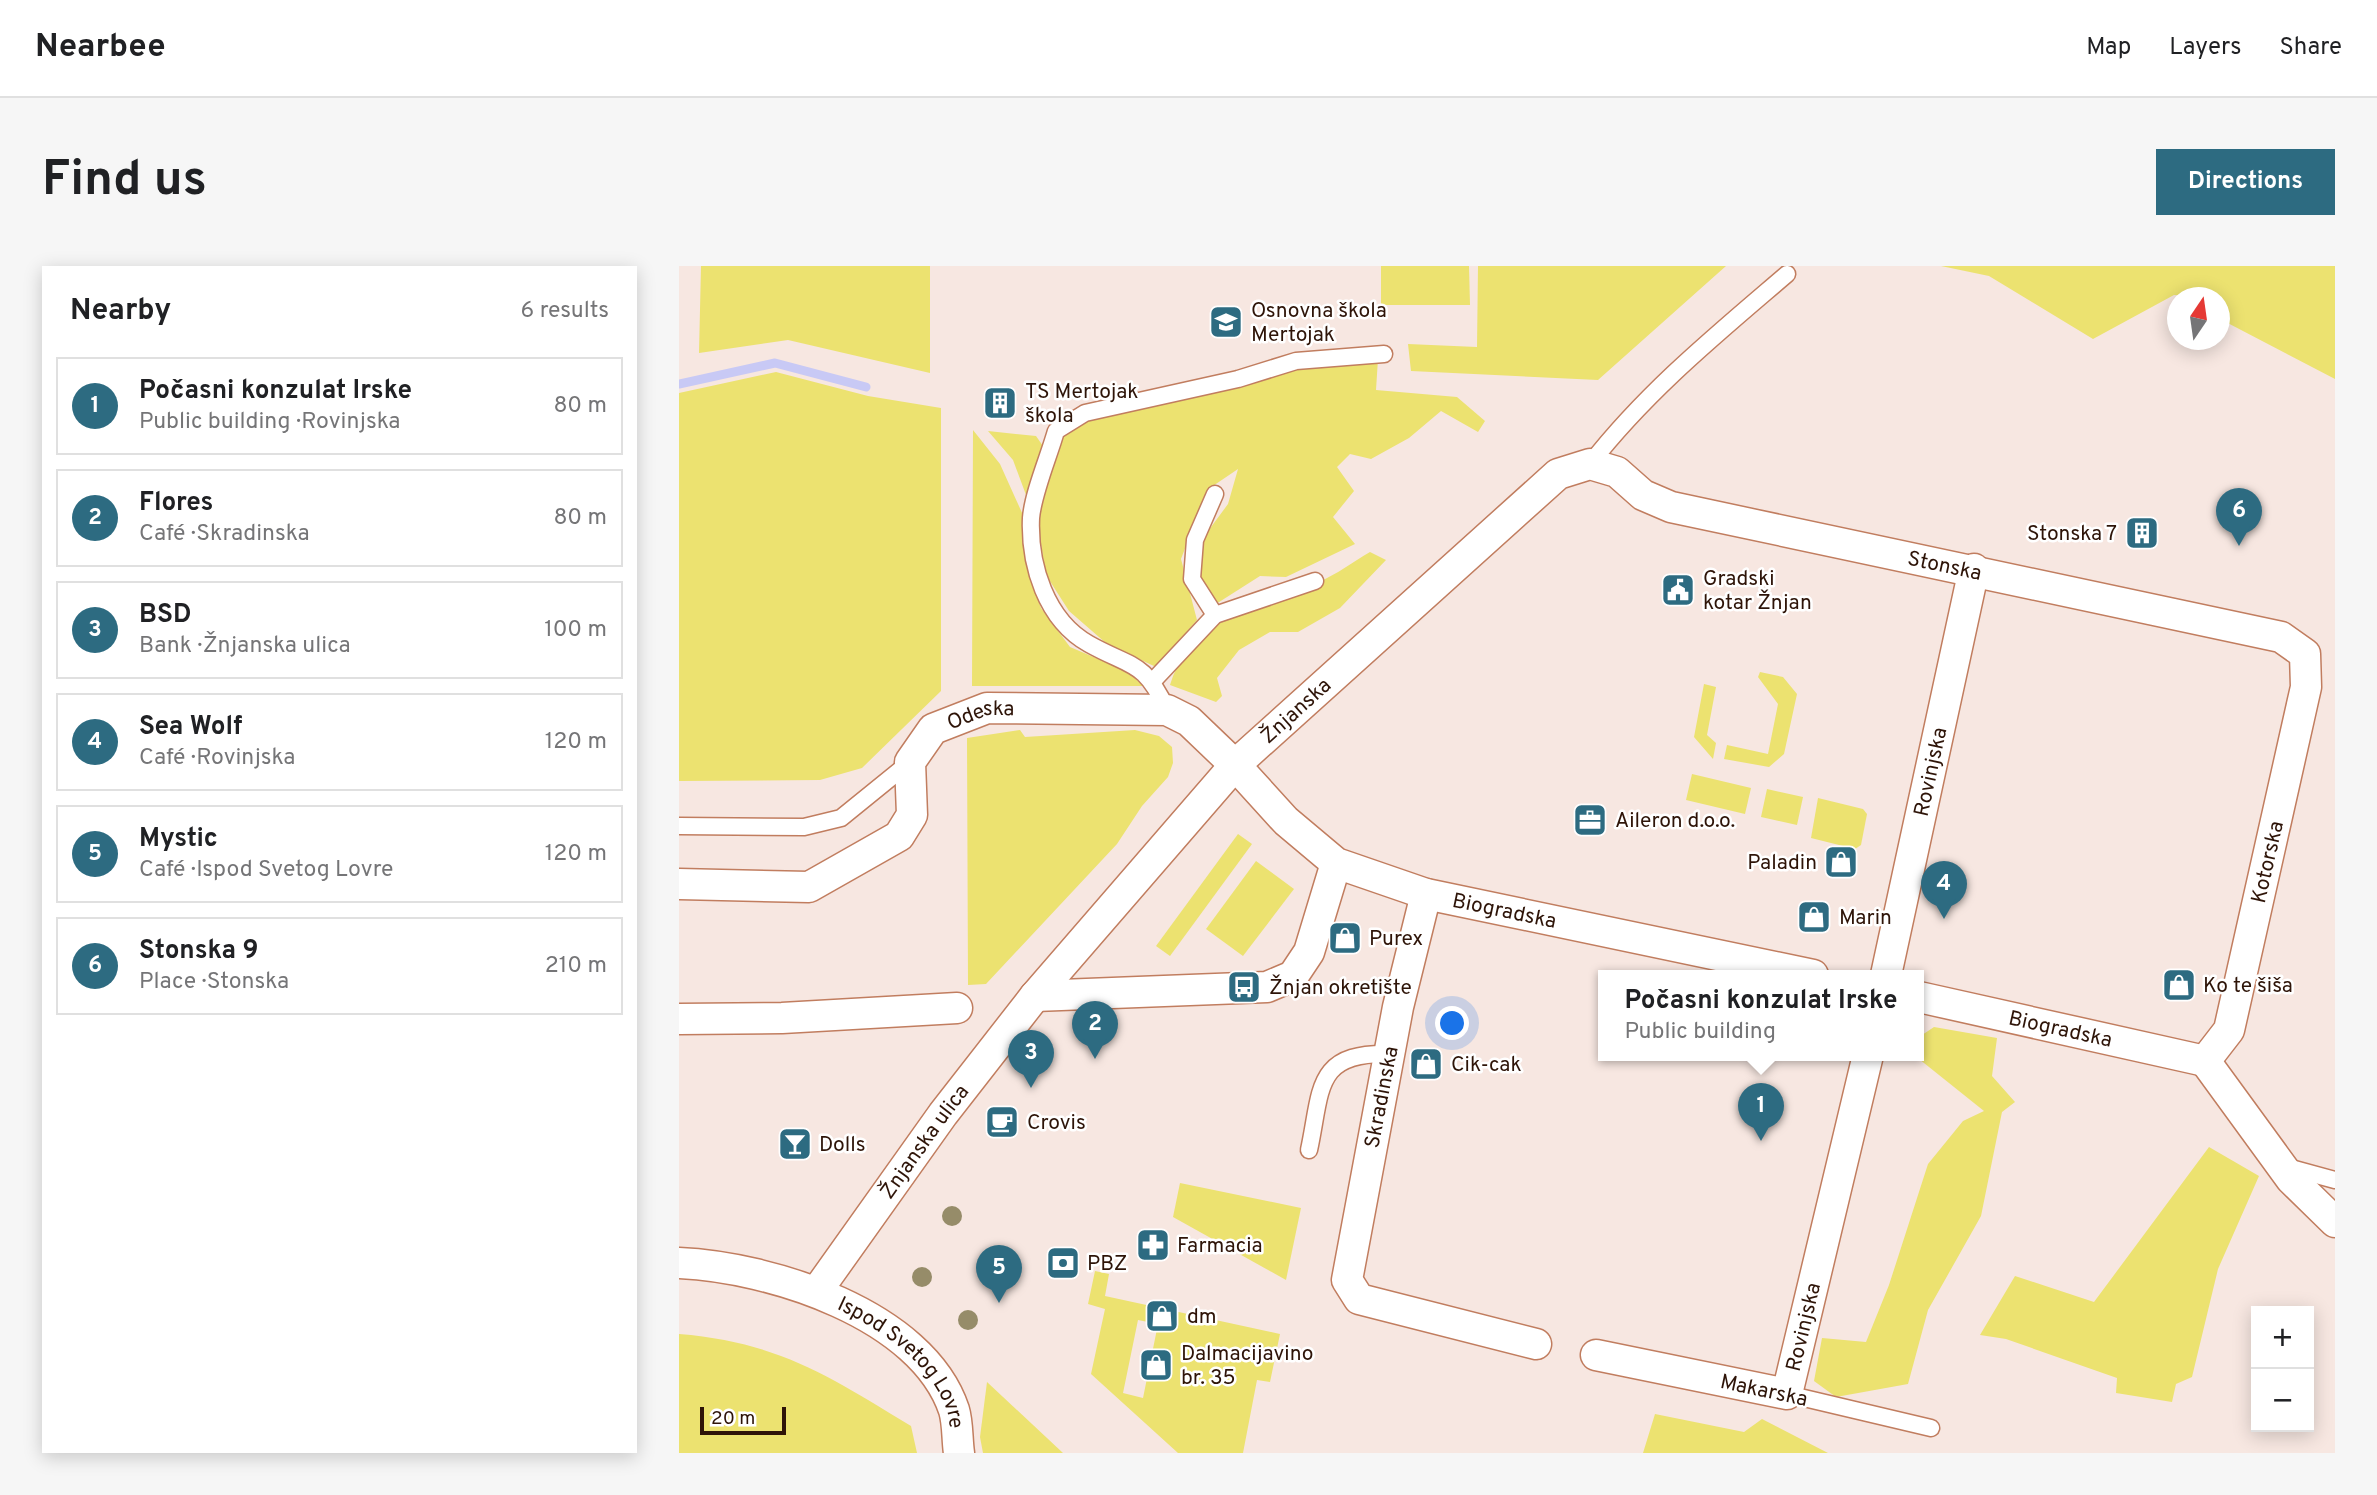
<!DOCTYPE html>
<meta charset="utf-8">
<style>
:root{--surface:#fff;--page:#f6f6f6;--text:#202124;--muted:#757577;--line:#e0e0e0;--accent:#2d6b81}
body{margin:0;font-family:Overpass,sans-serif;background:var(--page);color:var(--text)}
.controls{position:absolute;right:21px;bottom:21px;display:grid;overflow:hidden;border-radius:0px;box-shadow:0 4px 18px #0003}
.controls button{width:63px;height:63px;display:grid;place-items:center;padding:0;border:0;border-bottom:2px solid var(--line);background:var(--surface);color:var(--text);font:35px sans-serif}
.compass{position:absolute;left:1488px;top:21px;width:63px;height:63px;border-radius:50%;background:var(--surface);box-shadow:0 4px 18px #0003;rotate:13deg}
.scale{position:absolute;left:21px;bottom:18px;width:86px;box-sizing:border-box;padding-left:7px;border:4px solid #2e1408;border-top:0;font-size:19px;line-height:24px;white-space:nowrap;color:#2e1408;-webkit-text-stroke:5px #fff;paint-order:stroke}
.you{position:absolute;left:774px;top:758px;width:24px;height:24px;margin:-18px;border:5px solid #fff;border-radius:50%;background:#1a73e8;box-shadow:0 0 0 10px #1a73e833}
.badge{display:grid;place-items:center;width:46px;height:46px;border-radius:50%;background:var(--accent);color:#fff;font-size:23px;font-weight:700}
.pin{position:absolute;translate:-50% -58px;filter:drop-shadow(0 2px 4px #0008)}
.pin::after{content:'';position:absolute;top:37px;width:24px;height:21px;background:inherit;clip-path:polygon(0 0,100% 0,50% 100%)}
.popup{position:absolute;left:919px;top:704px;width:326px;height:91px;box-sizing:border-box;display:grid;place-content:center;border-radius:0px;background:var(--surface);filter:drop-shadow(0 2px 5px #0005);font-size:23px;white-space:nowrap;color:var(--muted)}
.popup b{font-size:26px;color:var(--text)}
.popup::after{content:'';position:absolute;left:50%;top:100%;margin-left:-14px;border:14px solid transparent;border-top-color:var(--surface)}
.list{margin:0;padding:0;list-style:none}
h2{display:flex;justify-content:space-between;align-items:center;height:91px;margin:0;padding:0 28px;font-size:30px}
h2 small{font-size:23px;font-weight:400;color:var(--muted)}
.list li{display:grid;grid-template-columns:46px 1fr auto;gap:21px;align-items:center;box-sizing:border-box;height:98px;margin:0 14px 14px;padding:0 14px;border:2px solid var(--line);border-radius:0px}
.list b{display:block;font-size:26px;white-space:nowrap}
.list p{margin:0;font-size:23px;white-space:nowrap;color:var(--muted)}
.list em{font-size:23px;font-style:normal;color:var(--muted)}
.map{position:relative;flex:none;width:1656px;height:1187px;overflow:hidden;border-radius:0px}
header{display:flex;align-items:center;gap:42px;box-sizing:border-box;height:98px;padding:0 35px;background:var(--surface);border-bottom:2px solid var(--line)}
header strong{font-size:33px}
nav{display:flex;gap:38px;margin-inline-start:auto;font-size:24px}
.intro{display:flex;align-items:center;justify-content:space-between;box-sizing:border-box;height:168px;padding:0 42px}
h1{margin:0;font-size:49px}
.button{padding:18px 32px;border-radius:0px;background:var(--accent);color:#fff;font-size:24px;font-weight:700}
main{display:flex;gap:42px;padding:0 42px}
aside{flex:1;background:var(--surface);border-radius:0px;box-shadow:0 4px 18px #0003}
.map>svg:first-child{display:block}
.green{fill:#ece270;fill-rule:evenodd}
.lines{fill:none;stroke-linecap:round;stroke-linejoin:round}
.stream{stroke:#c8c9f5;stroke-width:9}
.lane-casing{stroke:#c17d5f;stroke-width:19}
.street-casing{stroke:#c17d5f;stroke-width:33}
.lane{stroke:#fff;stroke-width:16}
.street{stroke:#fff;stroke-width:30}
.tree{fill:#968c69}
.labels{text-anchor:middle;stroke-width:5;stroke-linejoin:round;paint-order:stroke}
.poi-label{font-size:21px;fill:#2e1408;stroke:#fff;text-anchor:start}
.street-label{font-size:21px;fill:#2e1408;stroke:#fff}
</style>
<header>
<strong>Nearbee</strong>
<nav><a>Map</a><a>Layers</a><a>Share</a></nav>
</header>
<div class="intro"><h1>Find us</h1><a class="button">Directions</a></div>
<main>
<aside>
<h2>Nearby<small>6 results</small></h2>
<ul class="list">
<li><span class="badge">1</span><div><b>Počasni konzulat Irske</b><p>Public building · Rovinjska</p></div><em>80 m</em></li>
<li><span class="badge">2</span><div><b>Flores</b><p>Café · Skradinska</p></div><em>80 m</em></li>
<li><span class="badge">3</span><div><b>BSD</b><p>Bank · Žnjanska ulica</p></div><em>100 m</em></li>
<li><span class="badge">4</span><div><b>Sea Wolf</b><p>Café · Rovinjska</p></div><em>120 m</em></li>
<li><span class="badge">5</span><div><b>Mystic</b><p>Café · Ispod Svetog Lovre</p></div><em>120 m</em></li>
<li><span class="badge">6</span><div><b>Stonska 9</b><p>Place · Stonska</p></div><em>210 m</em></li>
</ul>
</aside>
<div class="map">
<svg width="1656" height="1187" viewBox="0 0 1656 1187">
<rect width="100%" height="100%" fill="#f7e7e1"/>
<g class="green">
<path d="M22 0H251V107L109 74 20 87Z"/>
<path d="M702 0H790L791 39H702Z"/>
<path d="M799 0H1047L919 114 732 105 729 78 798 81Z"/>
<path d="M1262 0H1656V113L1541 53 1540 32 1495 29 1414 73 1310 10Z"/>
<path d="M699 93 697 124 778 131 806 155 799 166 762 145 730 172 692 193 671 188 658 201 675 225 654 251 676 278 607 311 581 310 537 338 518 309 521 276 549 238 559 203 528 224 502 293 518 354 477 401 428 378 390 345 367 309 358 253 382 168 409 151 615 101Z"/>
<path d="M97 106 189 130 262 142V425L183 502 141 514 0 515V127Z"/>
<path d="M294 164 321 198 344 249 349 305 362 342 391 381 450 406 464 420H293Z"/>
<path d="M309 165 357 170 364 180 350 237 334 194Z"/>
<path d="M691 286 707 294 661 342 619 366H591L560 384 538 412 543 430 537 436 491 419C512 349 583 342 640 316 658 308 674 296 691 286Z"/>
<path d="M1081 406 1104 411 1118 428 1105 488 1090 501 1045 493 1048 479 1089 488 1099 438 1079 411Z"/>
<path d="M1025 418 1037 421 1028 469 1037 477 1034 493 1015 471Z"/>
<path d="M341 464 346 471 456 464 480 470 493 481 494 497 489 511 463 540 438 578 307 718 289 719 288 472Z"/>
<path d="M1013 508 1072 522 1066 548 1007 534Z"/>
<path d="M1088 523 1124 531 1118 559 1082 551Z"/>
<path d="M1139 532 1184 543 1188 548 1182 579 1176 583 1132 572Z"/>
<path d="M559 568 573 578 491 690 477 680Z"/>
<path d="M577 595 615 623 564 690 527 663Z"/>
<path d="M1255 761 1318 772 1313 810 1336 836 1323 846 1302 950 1249 1044 1229 1118 1157 1131 1135 1115 1143 1072 1187 1076 1210 1019 1249 898 1284 855 1305 845 1235 789H1240V771Z"/>
<path d="M1530 881 1580 910 1539 1003 1513 1111 1497 1118 1493 1136 1437 1127 1438 1112 1327 1073 1301 1069 1336 1010 1415 1036Z"/>
<path d="M501 917 622 942 607 1014 494 951Z"/>
<path d="M416 1005 430 1008 426 1030 601 1068 591 1116 578 1114 564 1187H499L412 1108 426 1043 409 1038ZM459 1054 479 1058 464 1132 444 1127Z"/>
<path d="M0 1068C99 1076 150 1110 232 1160L238 1187H0Z"/>
<path d="M308 1116 384 1187H304L301 1171Z"/>
<path d="M976 1148 1065 1166 1083 1153 1149 1187H964Z"/>
</g>
<g class="lines">
<path class="stream" d="M0 118 96 97 187 121"/>
<defs>
<g id="lane">
<path d="M911 198C968 125 1038 68 1108 8"/>
<path d="M536 228 516 274 513 313 536 349"/>
<path d="M474 415 536 349 636 315"/>
<path d="M488 444C465 394 453 402 410 378 367 354 350 299 352 252 354 227 370 190 377 165L406 147 559 113 617 95 705 88"/>
<path d="M0 560 125 561 162 552 231 496"/>
<path d="M630 884C643 824 635 786 710 788"/>
<path d="M1608 901 1656 914"/>
<path d="M1108 1128 1252 1162"/>
</g>
<g id="street">
<path id="s1" d="M0 618 130 621 220 570 233 549 231 496 254 463 308 442 488 444 510 455 556 499 607 555 657 597 747 628 1134 709"/>
<path d="M747 628 719 741 668 1014 680 1033 857 1078"/>
<path id="s2" d="M1207 709 1295 303"/>
<path d="M356 730 588 721 614 710 630 686 657 597"/>
<path id="s3" d="M1240 731 1526 795"/>
<path d="M0 753 103 752 278 742"/>
<path d="M1526 795 1612 913 1656 956"/>
<path id="s4" d="M0 997C91 1001 243 1048 275 1144 279 1157 278 1174 280 1187"/>
<path id="s5" d="M138 1025 264 848 356 730 556 499 879 208 911 198 938 206 964 229 992 241 1602 371 1626 388 1627 421 1550 764 1526 795"/>
<path id="s6" d="M917 1089 1108 1128 1189 789"/>
</g>
</defs>
<use href="#lane" class="lane-casing"/>
<use href="#street" class="street-casing"/>
<use href="#lane" class="lane"/>
<use href="#street" class="street"/>
</g>
<g class="tree">
<circle cx="273" cy="950" r="10"/>
<circle cx="243" cy="1011" r="10"/>
<circle cx="289" cy="1054" r="10"/>
</g>
<defs>
<symbol id="school-square" viewBox="-11 -11 22 22"><rect x="-9" y="-9" width="18" height="18" rx="4" fill="#2d6b81" stroke="#fff"/><path d="M0-5L7-2L0 1L-7-2ZM-4 1L0 2.5L4 1V4Q0 6-4 4Z" fill="#fff"/></symbol>
<symbol id="building-square" viewBox="-11 -11 22 22"><rect x="-9" y="-9" width="18" height="18" rx="4" fill="#2d6b81" stroke="#fff"/><path d="M-4-6H4V6H1V3H-1V6H-4ZM-2.5-4.3h1.7v1.8h-1.7ZM.8-4.3h1.7v1.8H.8ZM-2.5-1h1.7V.8h-1.7ZM.8-1h1.7V.8H.8Z" fill="#fff"/></symbol>
<symbol id="civic-square" viewBox="-11 -11 22 22"><rect x="-9" y="-9" width="18" height="18" rx="4" fill="#2d6b81" stroke="#fff"/><path d="M-.6-6.5H3V-4.5H.6V-3L4-1V1h2V6H-6V1h2V-1L-.6-3ZM-1.2 2.5V6h2.4V2.5Z" fill="#fff"/></symbol>
<symbol id="office-square" viewBox="-11 -11 22 22"><rect x="-9" y="-9" width="18" height="18" rx="4" fill="#2d6b81" stroke="#fff"/><path d="M-6-3h4V-5.5h4V-3h4V5H-6ZM-1-4.5V-3h2v-1.5ZM-6 0V1H6V0Z" fill="#fff"/></symbol>
<symbol id="shop-square" viewBox="-11 -11 22 22"><rect x="-9" y="-9" width="18" height="18" rx="4" fill="#2d6b81" stroke="#fff"/><path d="M-5-2.5h2.3a2.7 3.5 0 0 1 5.4 0H5L5.5 6h-11ZM-1.5-2.5h3a1.5 2.3 0 0 0-3 0Z" fill="#fff"/></symbol>
<symbol id="bus-square" viewBox="-11 -11 22 22"><rect x="-9" y="-9" width="18" height="18" rx="4" fill="#2d6b81" stroke="#fff"/><path d="M-5-6H5V4H4V6H2V4H-2V6H-4V4H-5ZM-3.5-4V0h7V-4ZM-3.5 1.2v1.5H-2V1.2ZM2 1.2v1.5H3.5V1.2Z" fill="#fff"/></symbol>
<symbol id="cafe-square" viewBox="-11 -11 22 22"><rect x="-9" y="-9" width="18" height="18" rx="4" fill="#2d6b81" stroke="#fff"/><path d="M-5.5-4.5H6V0H3Q3 3.5 0 3.5H-2.5Q-5.5 3.5-5.5 0ZM3-3.2v2h1.7v-2ZM-6 4.5H4V6H-6Z" fill="#fff"/></symbol>
<symbol id="bar-square" viewBox="-11 -11 22 22"><rect x="-9" y="-9" width="18" height="18" rx="4" fill="#2d6b81" stroke="#fff"/><path d="M-6-5H6L.8 .8V4.5H3.5V6h-7V4.5H-.8V.8Z" fill="#fff"/></symbol>
<symbol id="pharmacy-square" viewBox="-11 -11 22 22"><rect x="-9" y="-9" width="18" height="18" rx="4" fill="#2d6b81" stroke="#fff"/><path d="M-2-6h4v4h4v4h-4v4h-4v-4h-4v-4h4Z" fill="#fff"/></symbol>
<symbol id="bank-square" viewBox="-11 -11 22 22"><rect x="-9" y="-9" width="18" height="18" rx="4" fill="#2d6b81" stroke="#fff"/><path d="M-6-4H6V4H-6ZM0-2.3a2.3 2.3 0 1 0 0 4.6a2.3 2.3 0 1 0 0-4.6Z" fill="#fff"/></symbol>
</defs>
<g fill-rule="evenodd">
<use href="#school-square" x="528" y="37" width="38" height="38"/>
<use href="#building-square" x="302" y="118" width="38" height="38"/>
<use href="#building-square" x="1444" y="248" width="38" height="38"/>
<use href="#civic-square" x="980" y="305" width="38" height="38"/>
<use href="#office-square" x="892" y="535" width="38" height="38"/>
<use href="#shop-square" x="1143" y="577" width="38" height="38"/>
<use href="#shop-square" x="1116" y="632" width="38" height="38"/>
<use href="#shop-square" x="647" y="653" width="38" height="38"/>
<use href="#shop-square" x="1481" y="700" width="38" height="38"/>
<use href="#bus-square" x="546" y="702" width="38" height="38"/>
<use href="#shop-square" x="728" y="779" width="38" height="38"/>
<use href="#cafe-square" x="304" y="837" width="38" height="38"/>
<use href="#bar-square" x="97" y="859" width="38" height="38"/>
<use href="#pharmacy-square" x="455" y="960" width="38" height="38"/>
<use href="#bank-square" x="365" y="978" width="38" height="38"/>
<use href="#shop-square" x="464" y="1031" width="38" height="38"/>
<use href="#shop-square" x="458" y="1080" width="38" height="38"/>
</g>
<g class="labels">
<g class="poi-label">
<text x="572" y="51">Osnovna škola<tspan x="572" dy="24">Mertojak</tspan></text>
<text x="346" y="132">TS Mertojak<tspan x="346" dy="24">škola</tspan></text>
<text x="1438" y="274" text-anchor="end">Stonska 7</text>
<text x="1024" y="319">Gradski<tspan x="1024" dy="24">kotar Žnjan</tspan></text>
<text x="936" y="561">Aileron d.o.o.</text>
<text x="1138" y="603" text-anchor="end">Paladin</text>
<text x="1160" y="658">Marin</text>
<text x="690" y="679">Purex</text>
<text x="1524" y="726">Ko te šiša</text>
<text x="590" y="728">Žnjan okretište</text>
<text x="772" y="805">Cik-cak</text>
<text x="348" y="863">Crovis</text>
<text x="140" y="885">Dolls</text>
<text x="498" y="986">Farmacia</text>
<text x="408" y="1004">PBZ</text>
<text x="508" y="1057">dm</text>
<text x="502" y="1094">Dalmacijavino<tspan x="502" dy="24">br. 35</tspan></text>
</g>
<g class="street-label">
<text dy="7" stroke="none"><textPath href="#s5" startOffset="1514">Stonska</textPath></text>
<text dy="7" stroke="none"><textPath href="#s5" startOffset="754">Žnjanska</textPath></text>
<text dy="7" stroke="none"><textPath href="#s1" startOffset="402">Odeska</textPath></text>
<text dy="7" stroke="none"><textPath href="#s2" startOffset="208">Rovinjska</textPath></text>
<text transform="translate(1588 596) rotate(-77)" y="7">Kotorska</text>
<text dy="7" stroke="none"><textPath href="#s1" startOffset="994">Biogradska</textPath></text>
<text dy="7" stroke="none"><textPath href="#s3" startOffset="145">Biogradska</textPath></text>
<text transform="translate(702 831) rotate(-79)" y="7">Skradinska</text>
<text dy="7" stroke="none"><textPath href="#s5" startOffset="184">Žnjanska ulica</textPath></text>
<text dy="7" stroke="none"><textPath href="#s6" startOffset="264">Rovinjska</textPath></text>
<text dy="7" stroke="none"><textPath href="#s4" startOffset="256">Ispod Svetog Lovre</textPath></text>
<text transform="translate(1085 1124) rotate(12)" y="7">Makarska</text>
</g>
</g>
</svg>
<div class="controls">
<button>+</button>
<button>−</button>
</div>
<svg class="compass" viewBox="-18 -18 36 36"><path d="M0-13l5 13h-10z" fill="#e53935"/><path d="M0 13l5-13h-10z" fill="#757577"/></svg>
<div class="scale">20 m</div>
<div class="you"></div>
<div class="pin badge" style="left:1082px;top:875px">1</div>
<div class="popup"><b>Počasni konzulat Irske</b>Public building</div>
<div class="pin badge" style="left:416px;top:793px">2</div>
<div class="pin badge" style="left:352px;top:822px">3</div>
<div class="pin badge" style="left:1265px;top:653px">4</div>
<div class="pin badge" style="left:320px;top:1037px">5</div>
<div class="pin badge" style="left:1560px;top:280px">6</div>
</div>
</main>
